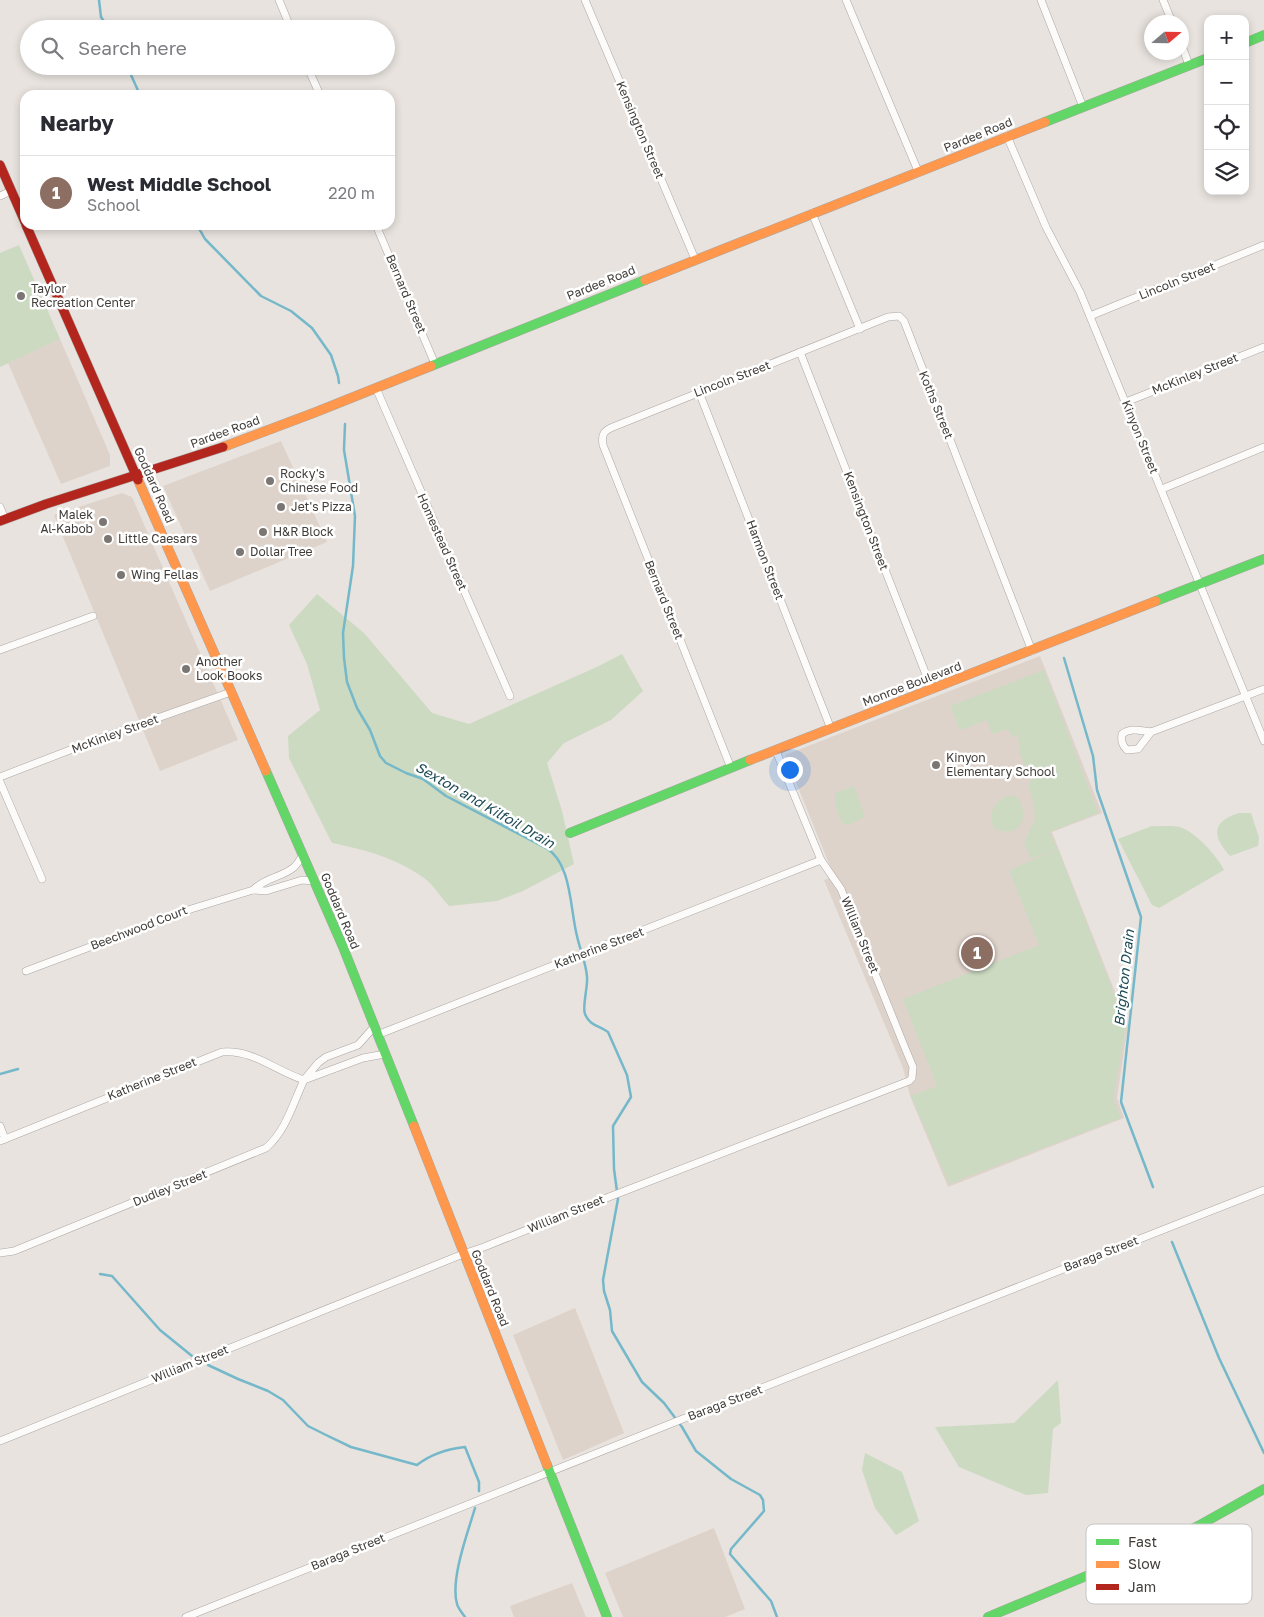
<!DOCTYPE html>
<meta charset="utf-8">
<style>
:root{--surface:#fff;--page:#f7f7f7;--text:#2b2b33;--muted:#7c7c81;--line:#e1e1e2;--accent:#7b7673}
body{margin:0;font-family:"Golos Text",sans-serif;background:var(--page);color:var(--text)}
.controls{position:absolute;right:15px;top:15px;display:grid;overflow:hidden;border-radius:10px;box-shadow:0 2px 8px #0003}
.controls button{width:45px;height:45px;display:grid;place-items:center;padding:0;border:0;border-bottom:1px solid var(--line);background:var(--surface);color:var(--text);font:25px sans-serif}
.compass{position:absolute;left:1144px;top:15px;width:45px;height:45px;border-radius:50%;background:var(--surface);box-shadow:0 2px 8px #0003;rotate:70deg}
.you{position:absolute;left:789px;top:769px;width:18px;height:18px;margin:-12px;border:4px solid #fff;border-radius:50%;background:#1a73e8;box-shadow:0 0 0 8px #1a73e833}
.badge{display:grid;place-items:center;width:32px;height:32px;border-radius:50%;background:var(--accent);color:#fff;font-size:16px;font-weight:700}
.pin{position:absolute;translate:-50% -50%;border:2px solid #fff;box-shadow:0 1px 5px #0006}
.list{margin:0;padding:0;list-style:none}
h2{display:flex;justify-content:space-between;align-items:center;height:65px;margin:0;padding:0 20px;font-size:21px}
h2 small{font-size:16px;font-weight:400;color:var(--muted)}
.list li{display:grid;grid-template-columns:32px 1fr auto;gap:15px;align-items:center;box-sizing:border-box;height:75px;padding:0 20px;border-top:1px solid var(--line)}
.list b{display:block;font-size:19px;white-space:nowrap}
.list p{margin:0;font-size:16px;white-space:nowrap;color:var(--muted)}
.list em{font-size:16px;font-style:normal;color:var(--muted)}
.icon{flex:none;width:28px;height:28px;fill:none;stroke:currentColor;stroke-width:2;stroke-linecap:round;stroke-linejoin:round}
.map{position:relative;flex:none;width:1264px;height:1617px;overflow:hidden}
.search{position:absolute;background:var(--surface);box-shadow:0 2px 8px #0003;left:20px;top:20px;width:375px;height:55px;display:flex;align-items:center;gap:12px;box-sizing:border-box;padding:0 18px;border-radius:28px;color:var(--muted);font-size:19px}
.panel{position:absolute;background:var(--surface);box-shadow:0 2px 8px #0003;left:20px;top:90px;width:375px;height:140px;border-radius:15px}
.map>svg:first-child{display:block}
.built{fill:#ded3cb}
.green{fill:#cbdac1}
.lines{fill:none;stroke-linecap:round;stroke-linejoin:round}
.stream{stroke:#74b8ca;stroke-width:2.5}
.street-casing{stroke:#aba7a3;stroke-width:8}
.fast-casing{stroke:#aba7a3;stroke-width:10}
.slow-casing{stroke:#aba7a3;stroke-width:10}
.jam-casing{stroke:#aba7a3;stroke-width:10}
.street{stroke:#fcfbfa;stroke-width:7}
.fast{stroke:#63d668;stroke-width:9}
.slow{stroke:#ff974d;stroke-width:9}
.jam{stroke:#b3261e;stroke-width:9}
.poi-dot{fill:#7b7673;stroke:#fff;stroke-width:2}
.labels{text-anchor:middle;stroke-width:5;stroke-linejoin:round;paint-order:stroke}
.street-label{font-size:12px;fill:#403c39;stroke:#fff}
.poi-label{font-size:12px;fill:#403c39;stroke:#fff;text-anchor:start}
.water-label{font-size:14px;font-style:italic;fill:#1d4955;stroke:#fff}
.key{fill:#fff;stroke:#c6c4c4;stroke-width:1}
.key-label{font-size:14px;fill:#403c39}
</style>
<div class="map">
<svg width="1264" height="1617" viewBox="0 0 1264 1617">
<rect width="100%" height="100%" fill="#e8e3de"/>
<g class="built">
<path d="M60 339 110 455V466L61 484 8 363Z"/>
<path d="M281 441 327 542 210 591 163 486Z"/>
<path d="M122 493 132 497 238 740 160 771 54 515Z"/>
<path d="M1040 656 1102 813 1052 832 1128 1025 1117 1098 1124 1118 948 1187 910 1096 903 1068 824 880 834 876 785 755Z"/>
<path d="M575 1308 624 1433 563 1460 513 1335Z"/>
<path d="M714 1528 745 1609 725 1617H623L605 1573Z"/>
<path d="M572 1583 586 1617H514L510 1606Z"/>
</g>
<g class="green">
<path d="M19 245 60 339 0 367V253Z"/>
<path d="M317 594 364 633 432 713 469 724 599 666 622 654 643 691 611 720 564 743 547 763 562 811 574 864 523 891 497 901 449 906C442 899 436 889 429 882 401 859 366 850 332 843L289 758 288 736 320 710 307 664 289 625Z"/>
<path d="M1044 670 1098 813 1050 832 1057 849 1031 859 1024 843 1035 819 1034 805 1028 785 1034 776 1030 767 1029 769 1026 767 1018 750 1021 748 1017 738 1020 737 1019 735 1012 737 1008 729 992 734 987 720 961 730 959 728 950 706Z"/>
<path d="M854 786 865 817 848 825 842 823 836 808 835 793Z"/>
<path d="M1006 796H1014L1019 799C1029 820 1020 838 995 829 986 815 994 803 1006 796Z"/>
<path d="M1239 813H1251L1259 838 1258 846 1230 856C1212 836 1211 822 1239 813Z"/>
<path d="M1152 826C1160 827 1171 825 1179 827 1194 830 1218 857 1224 870L1159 908 1152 905 1118 839Z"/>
<path d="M1058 849 1126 1025 1113 1099 1121 1118 949 1184 911 1096 937 1086 903 999 1039 945 1009 870Z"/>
<path d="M1058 1380 1061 1423 1053 1429 1048 1493 1026 1495 959 1467 935 1427 1014 1423Z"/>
<path d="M865 1453 902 1472 919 1521 896 1535 875 1508 862 1470Z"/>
</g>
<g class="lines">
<g class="stream">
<path d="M99 0 101 17 109 29"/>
<path d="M127 66 140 95"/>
<path d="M197 225 205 239 261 296 291 311 312 328 331 355 338 376 339 383"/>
<path d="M345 424 344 450 355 516 353 566 343 633 344 658 347 682 357 708 370 730 380 756 386 763 406 773 423 779 446 796 546 848C572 863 570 910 577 936 580 950 586 962 587 977 588 987 582 1007 585 1014 590 1026 598 1025 608 1032L627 1075 631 1097 613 1126 614 1169 618 1199 603 1280 604 1291 610 1310 612 1331 642 1382 664 1403 682 1427 696 1451 731 1479 760 1495 763 1500 764 1511 731 1549 730 1554 771 1601 777 1617"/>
<path d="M1064 658 1093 756 1097 790 1141 917 1121 1102 1153 1187"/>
<path d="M0 1074 18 1069"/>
<path d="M1172 1242 1219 1358 1264 1453"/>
<path d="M100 1274 112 1276 160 1330 192 1356"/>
<path d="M208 1365 238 1379 268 1391 283 1400 308 1426 326 1435 351 1447 417 1465C431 1454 447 1449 465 1447L479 1482V1491"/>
<path d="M465 1617C462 1613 458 1608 457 1604 450 1579 468 1532 475 1508"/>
</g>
<defs>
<g id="street">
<path d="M279 0 291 29"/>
<path d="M585 0 695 259"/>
<path d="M846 0 918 171"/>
<path d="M1041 0 1083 107"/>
<path d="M1163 0 1172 22"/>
<path d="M1182 46 1189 65"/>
<path d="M307 66 320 95"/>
<path d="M1007 136 1046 227 1080 292 1264 741"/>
<path d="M0 196 11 191"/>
<path d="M812 213 860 329"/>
<path d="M376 225 435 364"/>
<path d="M1090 316 1264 245"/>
<path d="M800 352 932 690"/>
<path d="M376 388 510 696"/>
<path d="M699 392 831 729"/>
<path d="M1126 402 1264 347"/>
<path d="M1162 489 1264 447"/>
<path d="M0 507 5 519"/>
<path d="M0 650 93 616"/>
<path d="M1151 732 1138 749 1127 750C1122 745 1121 741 1122 734 1131 727 1141 731 1151 732L1264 689"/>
<path d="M731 768 603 445C601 434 604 431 613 427L888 317 899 316 904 321 1032 651"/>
<path d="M0 777 101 738 231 692"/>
<path d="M0 782 42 879"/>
<path d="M303 855C300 859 297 865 293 868 280 878 266 877 253 890L266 891 302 880 314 881"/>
<path d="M26 971 191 909 253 890"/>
<path d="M374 1027 358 1045 326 1057 318 1063 304 1080 363 1058 385 1054"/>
<path d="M377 1035 821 860"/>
<path d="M0 1126 5 1139"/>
<path d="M0 1141 222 1052C252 1049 276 1071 304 1080 293 1103 286 1131 266 1148L14 1251 0 1253"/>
<path d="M0 1441 463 1254 484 1247 609 1197 909 1081 912 1078 913 1067 905 1048 841 889 821 860 776 751"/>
<path d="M186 1617 675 1422 1264 1190"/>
</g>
<g id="fast">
<path d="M1245 43 1264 35"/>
<path d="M1045 122 1208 58"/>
<path d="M431 366 645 280"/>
<path d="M1156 601 1264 559"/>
<path d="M266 771 343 947 414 1126"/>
<path d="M570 833 750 760"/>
<path d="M547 1465 607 1617"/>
<path d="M988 1617 1146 1551 1198 1526 1264 1489"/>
</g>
<g id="slow">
<path d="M645 280 1045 122"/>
<path d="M223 447 316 412 431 366"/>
<path d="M138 480 266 771"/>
<path d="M750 760 1156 601"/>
<path d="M414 1126 547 1465"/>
</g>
<g id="jam">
<path d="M0 165 25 222"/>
<path d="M26 225 138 480"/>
<path d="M0 521 46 504 223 447"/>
</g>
</defs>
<use href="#street" class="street-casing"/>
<use href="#fast" class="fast-casing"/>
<use href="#slow" class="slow-casing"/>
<use href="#jam" class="jam-casing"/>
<use href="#street" class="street"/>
<use href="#fast" class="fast"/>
<use href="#slow" class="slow"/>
<use href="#jam" class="jam"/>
</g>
<g class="poi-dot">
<circle cx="21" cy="296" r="5"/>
<circle cx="270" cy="481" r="5"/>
<circle cx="281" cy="507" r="5"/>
<circle cx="103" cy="522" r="5"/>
<circle cx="263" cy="532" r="5"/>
<circle cx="108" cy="539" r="5"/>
<circle cx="240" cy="552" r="5"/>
<circle cx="121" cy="575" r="5"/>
<circle cx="186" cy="669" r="5"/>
<circle cx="936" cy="765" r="5"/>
</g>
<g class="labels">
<g class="street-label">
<text transform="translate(640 130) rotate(67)" y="4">Kensington Street</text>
<text transform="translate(978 135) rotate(-22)" y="4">Pardee Road</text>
<text transform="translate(1177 281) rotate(-22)" y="4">Lincoln Street</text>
<text transform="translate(601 283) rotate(-22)" y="4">Pardee Road</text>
<text transform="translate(406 294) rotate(67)" y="4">Bernard Street</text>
<text transform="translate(1195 374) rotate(-22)" y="4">McKinley Street</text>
<text transform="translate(732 379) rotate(-21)" y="4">Lincoln Street</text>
<text transform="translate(936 405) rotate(68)" y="4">Koths Street</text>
<text transform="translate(225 432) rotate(-20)" y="4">Pardee Road</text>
<text transform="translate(1140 437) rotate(68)" y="4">Kinyon Street</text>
<text transform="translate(154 485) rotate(66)" y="4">Goddard Road</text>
<text transform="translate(866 521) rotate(69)" y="4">Kensington Street</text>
<text transform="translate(442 542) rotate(66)" y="4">Homestead Street</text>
<text transform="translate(765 560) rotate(69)" y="4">Harmon Street</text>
<text transform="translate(664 600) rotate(68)" y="4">Bernard Street</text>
<text transform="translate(912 684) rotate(-21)" y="4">Monroe Boulevard</text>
<text transform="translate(115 734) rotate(-20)" y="4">McKinley Street</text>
<text transform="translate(340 911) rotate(67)" y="4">Goddard Road</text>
<text transform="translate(139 928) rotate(-21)" y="4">Beechwood Court</text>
<text transform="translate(860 935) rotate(68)" y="4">William Street</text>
<text transform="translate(599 948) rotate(-21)" y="4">Katherine Street</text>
<text transform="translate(152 1079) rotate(-22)" y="4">Katherine Street</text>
<text transform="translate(170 1188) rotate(-22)" y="4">Dudley Street</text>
<text transform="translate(566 1214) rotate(-22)" y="4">William Street</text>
<text transform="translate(1101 1254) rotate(-21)" y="4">Baraga Street</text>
<text transform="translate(490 1288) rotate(68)" y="4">Goddard Road</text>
<text transform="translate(190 1364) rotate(-22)" y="4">William Street</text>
<text transform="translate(725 1403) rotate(-21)" y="4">Baraga Street</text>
<text transform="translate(348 1552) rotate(-22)" y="4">Baraga Street</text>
</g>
<g class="poi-label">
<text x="31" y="293">Taylor<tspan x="31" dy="14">Recreation Center</tspan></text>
<text x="280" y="478">Rocky's<tspan x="280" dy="14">Chinese Food</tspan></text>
<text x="291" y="511">Jet's Pizza</text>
<text x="93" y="519" text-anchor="end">Malek<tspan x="93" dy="14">Al-Kabob</tspan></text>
<text x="273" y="536">H&amp;R Block</text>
<text x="118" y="543">Little Caesars</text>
<text x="250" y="556">Dollar Tree</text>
<text x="131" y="579">Wing Fellas</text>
<text x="196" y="666">Another<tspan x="196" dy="14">Look Books</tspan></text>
<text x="946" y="762">Kinyon<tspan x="946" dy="14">Elementary School</tspan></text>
</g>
<g class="water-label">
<text transform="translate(485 805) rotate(30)" y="5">Sexton and Kilfoil Drain</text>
<text transform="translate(1124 978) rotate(-84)" y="5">Brighton Drain</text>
</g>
</g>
<rect x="1086" y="1524" width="166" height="80" rx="8" class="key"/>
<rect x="1096" y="1539" width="23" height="6" fill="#63d668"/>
<rect x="1096" y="1561" width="23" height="7" fill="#ff974d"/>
<rect x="1096" y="1584" width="23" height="6" fill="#b3261e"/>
<g class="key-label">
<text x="1128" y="1547">Fast</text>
<text x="1128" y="1569">Slow</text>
<text x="1128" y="1592">Jam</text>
</g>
</svg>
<div class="controls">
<button>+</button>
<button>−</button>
<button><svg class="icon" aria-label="locate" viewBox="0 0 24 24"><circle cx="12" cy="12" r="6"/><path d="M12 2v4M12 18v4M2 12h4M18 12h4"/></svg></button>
<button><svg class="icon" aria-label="layers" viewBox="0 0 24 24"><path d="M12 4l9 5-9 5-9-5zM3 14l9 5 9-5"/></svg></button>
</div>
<svg class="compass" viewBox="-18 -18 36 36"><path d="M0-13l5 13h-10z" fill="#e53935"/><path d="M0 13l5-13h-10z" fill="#7c7c81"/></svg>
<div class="you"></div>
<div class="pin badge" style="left:977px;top:953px;background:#8d6e63">1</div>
<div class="search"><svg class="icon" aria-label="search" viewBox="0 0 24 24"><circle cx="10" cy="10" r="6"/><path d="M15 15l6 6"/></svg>Search here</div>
<section class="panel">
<h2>Nearby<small></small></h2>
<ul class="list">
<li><span class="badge" style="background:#8d6e63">1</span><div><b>West Middle School</b><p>School</p></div><em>220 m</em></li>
</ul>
</section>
</div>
